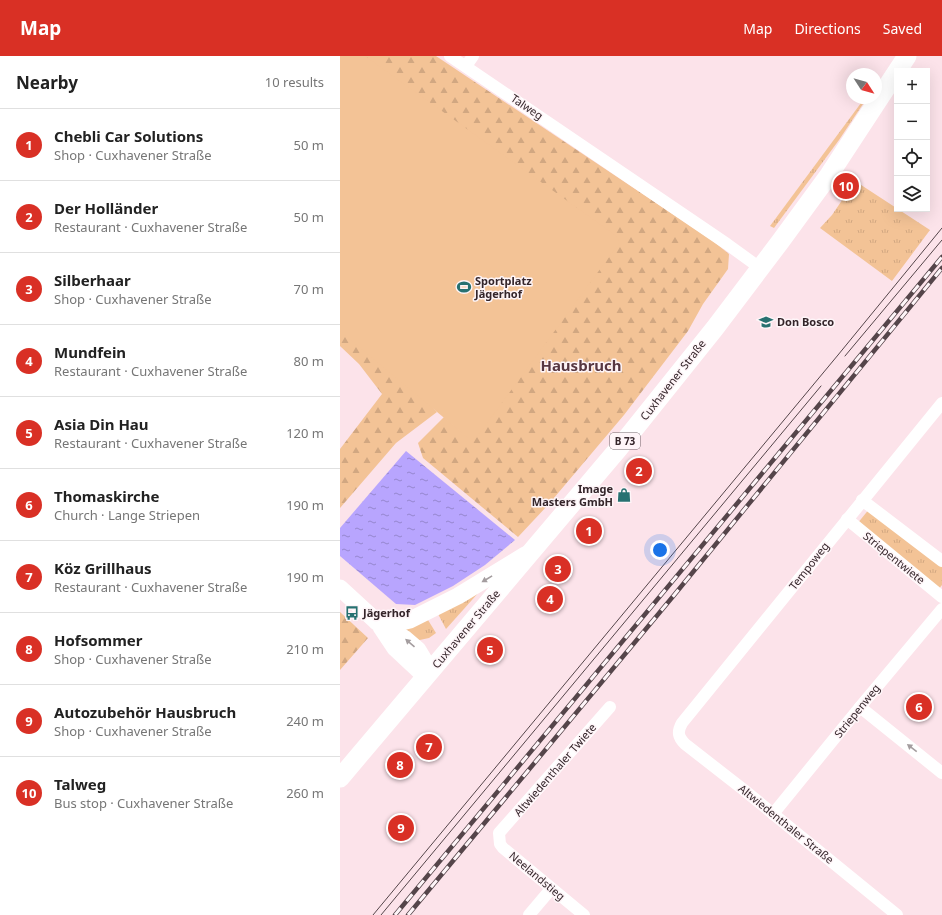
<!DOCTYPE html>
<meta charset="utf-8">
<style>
:root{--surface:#fff;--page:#f2f2f2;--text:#222;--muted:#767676;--line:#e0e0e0;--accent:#d93025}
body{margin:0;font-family:"Noto Sans",sans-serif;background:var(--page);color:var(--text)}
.controls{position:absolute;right:12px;top:12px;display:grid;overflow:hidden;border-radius:0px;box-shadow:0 4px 16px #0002}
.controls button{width:36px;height:36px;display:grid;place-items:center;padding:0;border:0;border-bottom:1px solid var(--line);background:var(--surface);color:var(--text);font:20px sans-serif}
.compass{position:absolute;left:506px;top:12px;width:36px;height:36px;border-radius:50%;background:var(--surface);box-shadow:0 4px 16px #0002;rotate:126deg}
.you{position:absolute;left:320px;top:494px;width:14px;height:14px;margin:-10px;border:3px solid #fff;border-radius:50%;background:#1a73e8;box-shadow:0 0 0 6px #1a73e833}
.badge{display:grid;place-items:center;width:26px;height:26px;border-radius:50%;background:var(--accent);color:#fff;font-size:13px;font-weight:700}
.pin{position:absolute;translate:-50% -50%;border:2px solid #fff;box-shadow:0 1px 4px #0006}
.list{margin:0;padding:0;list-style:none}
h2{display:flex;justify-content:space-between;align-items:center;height:52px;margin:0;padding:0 16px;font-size:17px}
h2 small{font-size:13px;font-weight:400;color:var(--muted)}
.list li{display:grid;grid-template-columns:26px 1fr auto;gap:12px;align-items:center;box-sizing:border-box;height:72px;padding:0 16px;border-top:1px solid var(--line)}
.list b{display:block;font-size:15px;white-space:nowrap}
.list p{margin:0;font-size:13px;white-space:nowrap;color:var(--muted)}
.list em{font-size:13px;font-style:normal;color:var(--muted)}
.icon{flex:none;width:22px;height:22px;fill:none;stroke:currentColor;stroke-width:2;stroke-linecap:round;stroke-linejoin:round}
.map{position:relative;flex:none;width:602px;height:859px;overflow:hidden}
header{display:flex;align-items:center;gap:24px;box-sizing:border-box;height:56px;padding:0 20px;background:var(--accent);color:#fff}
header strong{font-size:19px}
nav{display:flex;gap:22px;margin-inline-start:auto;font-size:14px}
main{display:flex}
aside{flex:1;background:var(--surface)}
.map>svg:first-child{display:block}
.grass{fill:url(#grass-tufts)}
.forest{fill:url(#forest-firs)}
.pitch{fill:#f3c396}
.water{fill:url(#water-ripples)}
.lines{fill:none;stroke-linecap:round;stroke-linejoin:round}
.street{stroke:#fff;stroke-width:12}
.secondary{stroke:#fff;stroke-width:17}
.primary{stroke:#fff;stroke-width:19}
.tram{stroke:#55454a;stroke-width:1}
.rail-casing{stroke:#55454a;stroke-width:4.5}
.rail{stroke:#fef5f8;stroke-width:3;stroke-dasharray:9;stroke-linecap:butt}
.oneway{fill:#a49d9f}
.labels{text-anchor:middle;stroke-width:3;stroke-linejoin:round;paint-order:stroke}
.shield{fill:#fef5f8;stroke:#716368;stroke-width:1}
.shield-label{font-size:10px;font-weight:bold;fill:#34252a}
.street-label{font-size:11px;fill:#34252a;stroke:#fef5f8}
.poi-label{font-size:11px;font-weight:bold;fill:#34252a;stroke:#fef5f8;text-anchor:start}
.district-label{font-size:15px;font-weight:bold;fill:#573741;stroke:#fef5f8}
</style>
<header>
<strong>Map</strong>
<nav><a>Map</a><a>Directions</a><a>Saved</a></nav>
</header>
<main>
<aside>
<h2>Nearby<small>10 results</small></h2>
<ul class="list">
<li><span class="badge">1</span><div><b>Chebli Car Solutions</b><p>Shop · Cuxhavener Straße</p></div><em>50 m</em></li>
<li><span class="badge">2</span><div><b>Der Holländer</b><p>Restaurant · Cuxhavener Straße</p></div><em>50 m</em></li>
<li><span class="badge">3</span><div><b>Silberhaar</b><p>Shop · Cuxhavener Straße</p></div><em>70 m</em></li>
<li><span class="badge">4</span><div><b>Mundfein</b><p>Restaurant · Cuxhavener Straße</p></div><em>80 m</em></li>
<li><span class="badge">5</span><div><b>Asia Din Hau</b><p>Restaurant · Cuxhavener Straße</p></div><em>120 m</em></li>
<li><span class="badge">6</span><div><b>Thomaskirche</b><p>Church · Lange Striepen</p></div><em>190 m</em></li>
<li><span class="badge">7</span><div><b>Köz Grillhaus</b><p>Restaurant · Cuxhavener Straße</p></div><em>190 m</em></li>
<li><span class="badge">8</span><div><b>Hofsommer</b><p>Shop · Cuxhavener Straße</p></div><em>210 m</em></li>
<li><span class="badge">9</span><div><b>Autozubehör Hausbruch</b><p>Shop · Cuxhavener Straße</p></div><em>240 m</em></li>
<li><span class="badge">10</span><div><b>Talweg</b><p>Bus stop · Cuxhavener Straße</p></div><em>260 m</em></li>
</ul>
</aside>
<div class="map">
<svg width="602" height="859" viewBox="0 0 602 859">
<defs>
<pattern id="grass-tufts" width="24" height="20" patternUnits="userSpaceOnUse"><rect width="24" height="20" fill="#f3c396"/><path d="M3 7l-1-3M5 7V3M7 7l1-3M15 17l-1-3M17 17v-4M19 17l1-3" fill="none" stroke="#d1a781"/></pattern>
<pattern id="forest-firs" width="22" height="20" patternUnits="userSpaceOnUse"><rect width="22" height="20" fill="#f3c396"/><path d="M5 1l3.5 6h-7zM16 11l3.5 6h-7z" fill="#d1a781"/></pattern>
<pattern id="water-ripples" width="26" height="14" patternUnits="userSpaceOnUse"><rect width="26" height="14" fill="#b8a5fe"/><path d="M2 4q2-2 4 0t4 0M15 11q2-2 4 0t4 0" fill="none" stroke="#9686ce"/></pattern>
</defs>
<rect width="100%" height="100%" fill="#fce3ea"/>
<g class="grass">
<path d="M521 47 523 48 499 84 434 172 430 170Z"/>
<path d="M515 125 590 174 552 225 480 172 492 159Z"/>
<path d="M530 452 602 510V529L598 534 517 468Z"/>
<path d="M140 535 106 573 98 558Z"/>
<path d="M88 564 96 577 89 582 75 585 64 574Z"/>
</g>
<g class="forest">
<path d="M0 0H96L373 185 389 198 388 213 363 248 348 275 284 359 208 449 178 481 83 402 78 387 104 361 133 385Z"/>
<path d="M0 261 97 356 56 387 0 452V393L42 338 19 308 0 290Z"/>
<path d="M0 556 28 582 0 614Z"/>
</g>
<path class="pitch" d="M0 0H25L275 179 280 186 133 386 0 275Z"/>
<path class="water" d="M66 395 175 484 145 509 113 530 75 549 56 548 0 500V472Z"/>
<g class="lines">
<g class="street">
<path d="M110 0 387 188 420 212"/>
<path d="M126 10 133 0"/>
<path d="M522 444 602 505"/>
<path d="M507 463 602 541"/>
<path d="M520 651 602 717"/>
<path d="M433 758 520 651 602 553"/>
<path d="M189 859 211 833"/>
<path d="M244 859 163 792 160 788 159 777 270 651"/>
<path d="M557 859 404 734 345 688C338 681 337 676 342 667L602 347"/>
</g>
<g class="secondary">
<path d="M0 532 37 566 64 582 78 594 84 604 85 620"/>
<path d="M37 566 53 568 70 564 118 540 185 499"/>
<path d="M41 571 55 592 85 620"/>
</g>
<path class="primary" d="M0 722 279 392 375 272 440 186 489 119 567 0"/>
<g class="tram">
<path d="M505 300 602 184"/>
<path d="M33 859 498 299 602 172"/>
<path d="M41 859 481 330"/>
</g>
<defs>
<g id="rail">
<path d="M55 859 602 201"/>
<path d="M68 859 335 538 602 212"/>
</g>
</defs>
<use href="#rail" class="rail-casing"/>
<use href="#rail" class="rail"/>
</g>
<defs><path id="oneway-solid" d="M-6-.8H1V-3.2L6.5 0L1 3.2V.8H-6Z"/></defs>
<g class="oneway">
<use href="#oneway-solid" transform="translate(147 523) rotate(149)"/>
<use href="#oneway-solid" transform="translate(70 587) rotate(-139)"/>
<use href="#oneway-solid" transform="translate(572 692) rotate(-142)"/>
</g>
<defs>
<symbol id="stadium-bare" viewBox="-9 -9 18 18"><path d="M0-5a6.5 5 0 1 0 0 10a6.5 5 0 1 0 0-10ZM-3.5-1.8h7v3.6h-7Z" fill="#277171" stroke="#fef5f8" stroke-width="2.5" paint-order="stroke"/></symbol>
<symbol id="school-bare" viewBox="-9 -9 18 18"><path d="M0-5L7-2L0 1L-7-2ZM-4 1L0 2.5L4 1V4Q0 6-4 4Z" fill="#277171" stroke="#fef5f8" stroke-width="2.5" paint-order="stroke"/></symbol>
<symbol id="shop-bare" viewBox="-9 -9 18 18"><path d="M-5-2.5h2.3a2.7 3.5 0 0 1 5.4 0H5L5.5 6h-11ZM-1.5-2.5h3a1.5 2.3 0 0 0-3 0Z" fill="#277171" stroke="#fef5f8" stroke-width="2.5" paint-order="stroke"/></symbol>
<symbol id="bus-bare" viewBox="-9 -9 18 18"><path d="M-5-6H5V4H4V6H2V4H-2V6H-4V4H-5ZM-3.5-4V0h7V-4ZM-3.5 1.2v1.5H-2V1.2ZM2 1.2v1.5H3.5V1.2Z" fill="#277171" stroke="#fef5f8" stroke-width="2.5" paint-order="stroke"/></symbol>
</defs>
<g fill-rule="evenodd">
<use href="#stadium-bare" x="114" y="221" width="20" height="20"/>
<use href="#school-bare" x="416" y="256" width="20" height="20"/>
<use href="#shop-bare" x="274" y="429" width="20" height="20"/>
<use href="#bus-bare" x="2" y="547" width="20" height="20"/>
</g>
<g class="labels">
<rect class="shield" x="270" y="377" width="30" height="16" rx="3"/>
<g class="shield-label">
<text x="285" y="389">B 73</text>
</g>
<g class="street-label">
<text transform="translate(187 51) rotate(34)" y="4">Talweg</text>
<text transform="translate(333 324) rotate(-52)" y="4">Cuxhavener Straße</text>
<text transform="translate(554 502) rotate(39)" y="4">Striepentwiete</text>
<text transform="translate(469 510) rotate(-52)" y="4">Tempoweg</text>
<text transform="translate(126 573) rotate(-50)" y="4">Cuxhavener Straße</text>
<text transform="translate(517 655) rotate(-51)" y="4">Striepenweg</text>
<text transform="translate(215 714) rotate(-49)" y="4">Altwiedenthaler Twiete</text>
<text transform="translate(446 768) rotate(39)" y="4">Altwiedenthaler Straße</text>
<text transform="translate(197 820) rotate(40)" y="4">Neelandstieg</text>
</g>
<g class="poi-label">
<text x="135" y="229">Sportplatz<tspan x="135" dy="13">Jägerhof</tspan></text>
<text x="437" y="270">Don Bosco</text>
<text x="273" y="437" text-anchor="end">Image<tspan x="273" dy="13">Masters GmbH</tspan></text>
<text x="23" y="561">Jägerhof</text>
</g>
<g class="district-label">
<text x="241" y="315">Hausbruch</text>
</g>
</g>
</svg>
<div class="controls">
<button>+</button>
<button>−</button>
<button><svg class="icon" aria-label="locate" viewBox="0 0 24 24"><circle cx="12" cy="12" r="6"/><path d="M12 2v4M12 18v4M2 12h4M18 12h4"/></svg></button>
<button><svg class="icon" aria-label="layers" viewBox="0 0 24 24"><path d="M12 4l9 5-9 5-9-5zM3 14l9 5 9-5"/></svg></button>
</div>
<svg class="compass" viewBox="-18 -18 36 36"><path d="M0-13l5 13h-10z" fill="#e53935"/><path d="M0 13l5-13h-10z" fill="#767676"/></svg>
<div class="you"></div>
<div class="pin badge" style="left:249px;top:475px">1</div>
<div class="pin badge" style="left:299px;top:415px">2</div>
<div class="pin badge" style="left:218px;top:513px">3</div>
<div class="pin badge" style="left:210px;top:543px">4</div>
<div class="pin badge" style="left:150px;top:594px">5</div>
<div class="pin badge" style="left:579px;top:651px">6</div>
<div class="pin badge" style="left:89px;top:691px">7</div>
<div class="pin badge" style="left:60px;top:709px">8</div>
<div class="pin badge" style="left:61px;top:772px">9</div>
<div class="pin badge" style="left:506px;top:130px">10</div>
</div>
</main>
